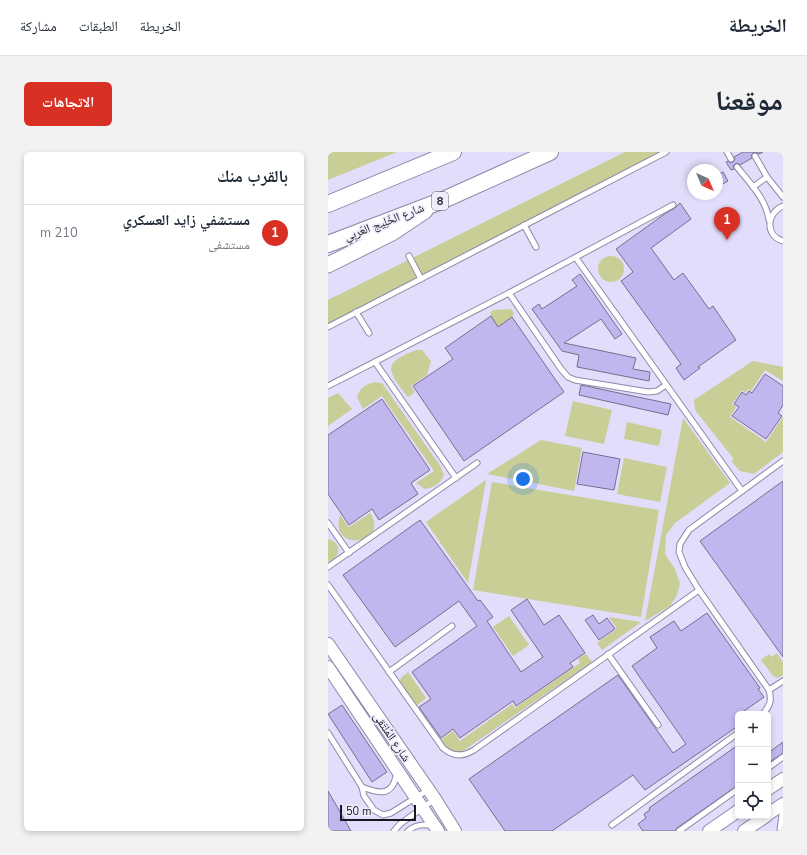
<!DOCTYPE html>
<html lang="ar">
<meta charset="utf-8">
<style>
:root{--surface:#fff;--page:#f2f2f3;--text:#1f2937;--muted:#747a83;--line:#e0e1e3;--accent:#d93025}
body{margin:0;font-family:"Nunito Sans","Noto Naskh Arabic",sans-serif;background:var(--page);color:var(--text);direction:rtl}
.controls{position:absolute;right:12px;bottom:12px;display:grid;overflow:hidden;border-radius:6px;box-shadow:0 2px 6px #0003}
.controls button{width:36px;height:36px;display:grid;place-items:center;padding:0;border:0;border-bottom:1px solid var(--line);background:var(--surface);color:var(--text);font:20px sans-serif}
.compass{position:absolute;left:359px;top:12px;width:36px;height:36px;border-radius:50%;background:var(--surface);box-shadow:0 2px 6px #0003;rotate:136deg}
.scale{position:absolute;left:12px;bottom:10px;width:76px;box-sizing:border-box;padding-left:4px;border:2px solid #191723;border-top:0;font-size:11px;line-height:14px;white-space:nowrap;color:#191723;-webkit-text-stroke:3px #efecfb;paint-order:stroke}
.you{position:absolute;left:195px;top:327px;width:14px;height:14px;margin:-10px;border:3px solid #fff;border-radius:50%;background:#1a73e8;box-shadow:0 0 0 6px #1a73e833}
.badge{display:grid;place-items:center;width:26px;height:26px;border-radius:50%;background:var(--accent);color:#fff;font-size:13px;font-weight:700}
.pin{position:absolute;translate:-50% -33px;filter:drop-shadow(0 1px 2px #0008)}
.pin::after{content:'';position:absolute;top:21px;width:14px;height:12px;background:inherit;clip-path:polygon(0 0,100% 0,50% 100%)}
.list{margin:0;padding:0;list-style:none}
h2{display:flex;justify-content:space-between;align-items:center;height:52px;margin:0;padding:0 16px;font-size:17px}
h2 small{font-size:13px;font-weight:400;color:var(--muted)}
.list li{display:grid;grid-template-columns:26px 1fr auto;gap:12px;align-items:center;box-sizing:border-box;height:56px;padding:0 16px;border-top:1px solid var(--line)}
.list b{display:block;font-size:15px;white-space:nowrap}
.list p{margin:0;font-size:13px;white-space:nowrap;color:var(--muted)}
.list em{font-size:13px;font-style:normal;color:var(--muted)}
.icon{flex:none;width:22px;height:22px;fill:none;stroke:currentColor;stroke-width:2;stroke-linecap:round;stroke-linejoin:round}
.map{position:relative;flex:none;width:455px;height:679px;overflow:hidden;direction:ltr;border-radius:6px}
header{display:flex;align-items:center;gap:24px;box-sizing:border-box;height:56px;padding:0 20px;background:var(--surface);border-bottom:1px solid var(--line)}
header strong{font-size:19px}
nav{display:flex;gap:22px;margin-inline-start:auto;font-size:14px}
.intro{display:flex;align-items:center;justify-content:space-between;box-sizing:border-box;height:96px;padding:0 24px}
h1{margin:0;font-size:28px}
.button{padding:10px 18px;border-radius:6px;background:var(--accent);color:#fff;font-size:14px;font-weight:700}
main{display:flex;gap:24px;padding:0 24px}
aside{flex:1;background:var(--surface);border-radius:6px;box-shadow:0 2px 6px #0003}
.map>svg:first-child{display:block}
.green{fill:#c9cd96}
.building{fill:#c1b6ee;stroke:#756f8f}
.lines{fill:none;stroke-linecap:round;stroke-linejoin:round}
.service-casing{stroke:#8e88a9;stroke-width:7}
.tertiary-casing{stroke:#8e88a9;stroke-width:14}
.primary-casing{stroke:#8e88a9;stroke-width:17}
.trunk-casing{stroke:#8e88a9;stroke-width:18}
.service{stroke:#fff;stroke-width:5}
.tertiary{stroke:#fff;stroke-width:12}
.primary{stroke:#fff;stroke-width:15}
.trunk{stroke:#fff;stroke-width:16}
.labels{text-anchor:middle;stroke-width:3.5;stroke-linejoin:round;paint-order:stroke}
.shield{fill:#efecfb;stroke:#595764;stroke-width:1}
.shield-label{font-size:11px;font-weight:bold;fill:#191723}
.street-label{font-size:12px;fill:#191723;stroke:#efecfb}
</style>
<header>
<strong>الخريطة</strong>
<nav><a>الخريطة</a><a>الطبقات</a><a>مشاركة</a></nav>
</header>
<div class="intro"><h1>موقعنا</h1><a class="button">الاتجاهات</a></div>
<main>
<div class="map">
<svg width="455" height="679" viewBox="0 0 455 679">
<rect width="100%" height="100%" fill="#e2ddfa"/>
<g class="green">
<path d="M0 0H69L0 28Z"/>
<path d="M297 0H332L0 172V148Z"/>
<circle cx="283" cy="117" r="13"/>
<path d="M183 157 186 161 184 165 170 175 163 164 162 160 166 158Z"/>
<path d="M88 198H94L103 209 99 223 83 234 87 240 80 245C74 237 58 220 65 211 70 205 81 201 88 198Z"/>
<path d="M425 209 455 215V229L437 218 423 239 420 237 418 241 414 238 404 252 408 255 402 265 438 290 455 265V300L426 322 412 319 404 310 405 306 367 258 366 248Z"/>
<path d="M46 230 54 231 113 315 116 323C112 332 107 335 97 337L88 331 106 319 54 244 35 257 29 245C32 236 37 233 46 230Z"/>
<path d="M10 241 24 257 0 274V246Z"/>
<path d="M245 249 284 258 276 292 237 284Z"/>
<path d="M355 266 402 331 347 371 338 383 337 402 347 417 352 432 349 443 342 454 317 469Z"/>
<path d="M299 270 334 278 331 294 296 287Z"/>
<path d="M213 288 254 296 246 339 159 322Z"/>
<path d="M296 306 339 315 332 350 289 342Z"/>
<path d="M158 328 140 431 98 370Z"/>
<path d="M164 330 331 358 313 465 145 438Z"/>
<path d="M42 361C63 392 0 402 12 363L21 375Z"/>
<path d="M0 387C14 390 13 406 0 410Z"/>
<path d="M181 464 201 493 185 504 165 475Z"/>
<path d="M281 465 313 470 274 498 269 491 289 477Z"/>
<path d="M449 501 455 510V523L450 526 445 524 433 508 441 502 444 505Z"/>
<path d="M258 502 264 510 132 601 121 599 111 589 125 579 132 589 184 552 187 556 252 511 250 507Z"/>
<path d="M80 520 98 546 88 554 73 533 72 528 74 525Z"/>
</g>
<g class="building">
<path d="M415 0H435L431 2 427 0 425 1 423 4 424 6 412 13 410 11 407 12 405 14 406 17 403 18 398 10 400 9 403 11 405 10 407 7 406 5Z"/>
<path d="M395 20 400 29 389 35V23Z"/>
<path d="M352 51 363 67 323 96 346 128 355 121 381 157 385 154 408 188 370 215 372 216 356 228 348 216 353 212 293 129 305 120 288 97 338 61 347 56Z"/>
<path d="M252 122 294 182 287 187 273 167 236 191 308 206 305 217 322 220 321 229 249 215 251 203 234 199 204 157 211 152 214 157 249 134 244 128Z"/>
<path d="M163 164 170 175 184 165 236 240 136 309 85 234 125 207 117 196Z"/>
<path d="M437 222 455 234V253L450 261 454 264 438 287 404 264 411 255 406 252 414 240 418 243 421 239 424 241Z"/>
<path d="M253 233 343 252 340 263 251 243Z"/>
<path d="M54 247 102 318 83 331 90 342 51 368 44 357 21 373 0 342V283Z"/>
<path d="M255 300 292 307 286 338 249 332Z"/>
<path d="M455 329V505L372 389Z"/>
<path d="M92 368 150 449 152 448 165 465 159 469 193 520 215 505 183 458 199 447 216 473 231 463 257 501 242 511 245 515 188 554 185 549 132 586 125 577 113 586 91 555 103 547 84 520 149 474 131 449 67 495 15 423Z"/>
<path d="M379 461 432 536 430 537 436 545 412 562H410V574L317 638 305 623 224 679H177L141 627 290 523 345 601 358 592 304 514 329 496 322 485 346 469 353 479Z"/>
<path d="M265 463 271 472 279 466 287 477 271 488 257 468Z"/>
<path d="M14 553 59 620 44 630 0 562Z"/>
<path d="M455 590V601L440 611V601Z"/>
<path d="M410 593V633L349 676 347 679H315L310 672 318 666 316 662 322 658 321 656Z"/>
<path d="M0 639 23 679H0Z"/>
</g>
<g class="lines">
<defs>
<g id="service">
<path d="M399 0 403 7"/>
<path d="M427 4 439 25 455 45"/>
<path d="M409 15C422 31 438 47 441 68"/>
<path d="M425 35 439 25"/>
<path d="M455 54C438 61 437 84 455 89"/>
<path d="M196 73 208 95"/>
<path d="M81 104 93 127"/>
<path d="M248 106 414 339"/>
<path d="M181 141 233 217 240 225 247 228 320 240 329 239 338 233"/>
<path d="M28 160 41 181"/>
<path d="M0 175 338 0"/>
<path d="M47 210 128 326"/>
<path d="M0 234 181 141 345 53"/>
<path d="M0 371 21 401"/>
<path d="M0 415 149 311"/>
<path d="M0 433 115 596C125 605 135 605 146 598L371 438"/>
<path d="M280 502 330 573"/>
<path d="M61 520 124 474"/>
<path d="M441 538 455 529"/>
<path d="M435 562C442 554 444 548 441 538L371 438 357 415 351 400 352 392 361 378 455 309"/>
<path d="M0 581 34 635 36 644 46 658 55 663 63 661 100 638"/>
<path d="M440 616 455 605"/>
<path d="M34 635C52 642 65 645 69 620"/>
<path d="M284 673 410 581"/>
<path d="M66 679 72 672 107 647"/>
<path d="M80 679C88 672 96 672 105 674"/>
<path d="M351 679 410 637"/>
<path d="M452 679 455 654"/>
</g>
<g id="tertiary">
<path d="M0 492 107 647 127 679"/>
<path d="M0 515 110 679"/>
<path d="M440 637 455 627"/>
<path d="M440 662 455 652"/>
<path d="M381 679 410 659"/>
<path d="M416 679 438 664"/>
</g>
<path id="primary" d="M0 113 64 81 97 59"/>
<g id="trunk">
<path d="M0 52 125 0"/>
<path d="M0 92 113 49 222 0"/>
</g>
</defs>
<use href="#service" class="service-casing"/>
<use href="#tertiary" class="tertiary-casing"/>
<use href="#primary" class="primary-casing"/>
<use href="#trunk" class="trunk-casing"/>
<use href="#service" class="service"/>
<use href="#tertiary" class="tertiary"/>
<use href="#primary" class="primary"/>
<use href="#trunk" class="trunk"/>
</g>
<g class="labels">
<rect class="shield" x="104" y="40" width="16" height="18" rx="3"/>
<g class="shield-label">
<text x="112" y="53">8</text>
</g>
<g class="street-label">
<text transform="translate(56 70) rotate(-21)" y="4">شارع الخَلِيج العَربِي</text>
<text transform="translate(64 585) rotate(56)" y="4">شارع المُلتَقى</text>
</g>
</g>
</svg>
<div class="controls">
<button>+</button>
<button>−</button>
<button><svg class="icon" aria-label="locate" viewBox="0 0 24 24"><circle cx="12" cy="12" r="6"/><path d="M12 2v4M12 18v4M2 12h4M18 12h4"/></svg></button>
</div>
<svg class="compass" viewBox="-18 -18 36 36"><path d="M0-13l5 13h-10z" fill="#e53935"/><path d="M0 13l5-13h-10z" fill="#747a83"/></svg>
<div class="scale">50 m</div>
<div class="you"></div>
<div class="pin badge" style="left:399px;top:88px">1</div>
</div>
<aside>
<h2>بالقرب منك<small></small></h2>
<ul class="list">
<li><span class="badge">1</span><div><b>مستشفي زايد العسكري</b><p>مستشفى</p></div><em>210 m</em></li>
</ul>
</aside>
</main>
